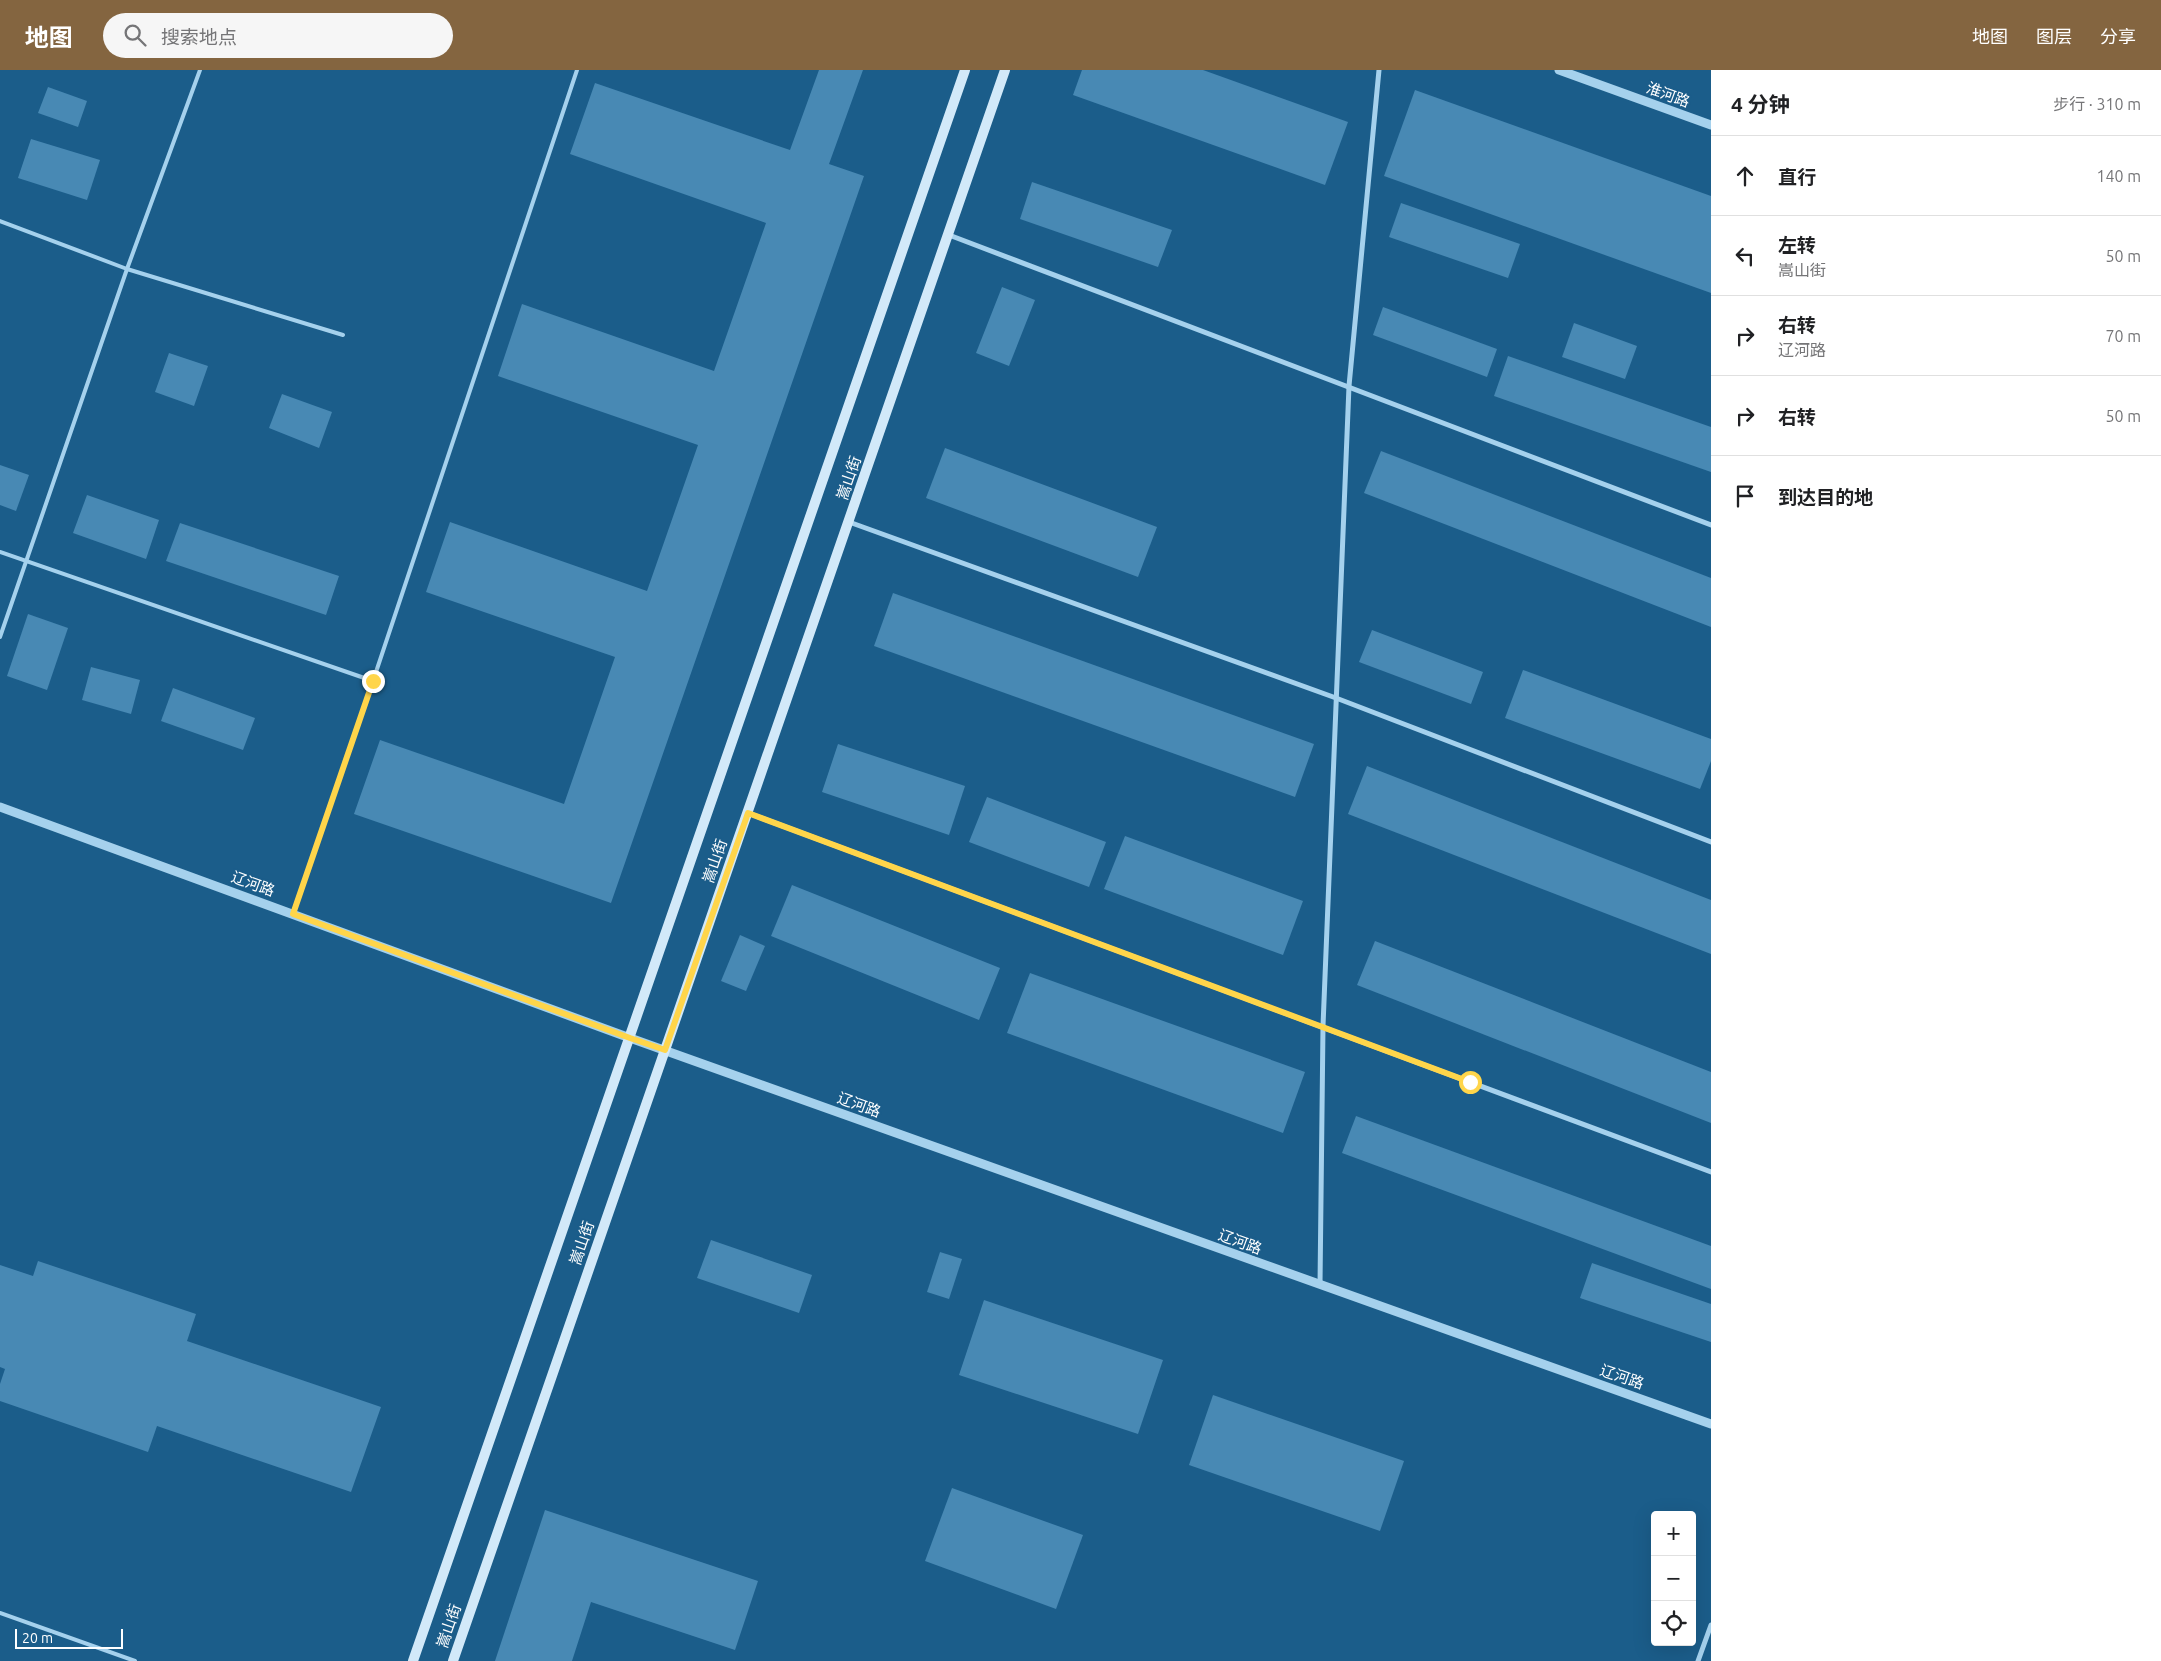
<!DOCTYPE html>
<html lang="zh">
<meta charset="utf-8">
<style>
:root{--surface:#fff;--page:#f6f6f6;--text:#202124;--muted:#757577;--line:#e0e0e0;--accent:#846540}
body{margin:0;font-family:Ubuntu,"Noto Sans SC",sans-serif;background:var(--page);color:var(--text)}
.controls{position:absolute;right:15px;bottom:15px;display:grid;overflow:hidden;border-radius:5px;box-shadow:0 5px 20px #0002}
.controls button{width:45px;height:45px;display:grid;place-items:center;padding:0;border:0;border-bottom:1px solid var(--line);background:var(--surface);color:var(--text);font:25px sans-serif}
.scale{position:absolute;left:15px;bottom:12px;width:108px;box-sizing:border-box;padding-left:5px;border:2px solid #fff;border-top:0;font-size:14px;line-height:18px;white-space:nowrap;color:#fff;-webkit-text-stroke:4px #1b5d8a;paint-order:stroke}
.stop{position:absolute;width:15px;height:15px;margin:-11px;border:4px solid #ffd54a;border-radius:50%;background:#fff}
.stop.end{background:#ffd54a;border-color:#fff;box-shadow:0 1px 5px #0008}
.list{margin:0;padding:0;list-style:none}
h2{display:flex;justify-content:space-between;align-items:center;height:65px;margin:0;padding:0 20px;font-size:21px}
h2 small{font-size:16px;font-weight:400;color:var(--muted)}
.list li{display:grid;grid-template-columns:32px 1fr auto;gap:15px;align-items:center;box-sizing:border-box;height:80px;padding:0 20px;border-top:1px solid var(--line)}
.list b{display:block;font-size:19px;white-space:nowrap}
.list p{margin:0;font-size:16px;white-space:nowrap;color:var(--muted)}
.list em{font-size:16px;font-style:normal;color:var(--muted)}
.icon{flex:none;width:28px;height:28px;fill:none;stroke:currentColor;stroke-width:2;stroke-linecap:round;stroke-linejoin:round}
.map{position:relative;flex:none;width:1711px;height:1591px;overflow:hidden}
header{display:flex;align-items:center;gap:30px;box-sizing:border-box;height:70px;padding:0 25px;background:var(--accent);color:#fff}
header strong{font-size:24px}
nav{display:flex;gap:28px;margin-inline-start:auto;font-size:18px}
.search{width:350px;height:45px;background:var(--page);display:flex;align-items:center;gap:12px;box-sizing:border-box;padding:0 18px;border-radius:28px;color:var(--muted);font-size:19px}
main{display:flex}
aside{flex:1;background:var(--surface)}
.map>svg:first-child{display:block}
.building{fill:#4889b4}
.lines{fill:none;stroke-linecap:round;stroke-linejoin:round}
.service{stroke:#a5d1ed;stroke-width:4}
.minor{stroke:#a5d1ed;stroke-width:5}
.tertiary{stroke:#a5d1ed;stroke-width:9}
.secondary{stroke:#d2e9f9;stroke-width:10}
.route{stroke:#ffd54a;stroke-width:6}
.labels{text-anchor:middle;stroke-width:4;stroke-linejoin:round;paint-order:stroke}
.street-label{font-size:15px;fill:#fff;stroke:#1b5d8a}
</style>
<header>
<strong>地图</strong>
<div class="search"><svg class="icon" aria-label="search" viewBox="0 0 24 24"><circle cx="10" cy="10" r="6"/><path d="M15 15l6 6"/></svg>搜索地点</div>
<nav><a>地图</a><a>图层</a><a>分享</a></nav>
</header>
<main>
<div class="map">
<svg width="1711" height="1591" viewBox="0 0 1711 1591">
<rect width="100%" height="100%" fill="#1b5d8a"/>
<g class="building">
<path d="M819 0H863L829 94 864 106 611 833 354 744 380 670 564 734 615 587 426 522 450 452 647 521 698 375 498 306 522 234 714 301 766 153 570 84 595 13 790 80Z"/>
<path d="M1082 0H1203L1348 52 1325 115 1073 25Z"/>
<path d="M48 17 87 31 78 57 38 43Z"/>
<path d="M1415 20 1711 126V223L1384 106Z"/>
<path d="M31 69 100 90 87 130 18 108Z"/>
<path d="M1032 112 1172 160 1158 197 1020 149Z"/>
<path d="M1401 133 1520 174 1508 208 1389 167Z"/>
<path d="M1002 217 1035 230 1009 296 976 283Z"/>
<path d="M1383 237 1497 279 1487 307 1373 265Z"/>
<path d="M1574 253 1637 276 1625 309 1562 287Z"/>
<path d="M169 283 208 296 194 336 155 322Z"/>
<path d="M1508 286 1711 357V402L1494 326Z"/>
<path d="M282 324 332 342 319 378 269 358Z"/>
<path d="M945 378 1157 457 1138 507 926 428Z"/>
<path d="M1381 381 1711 508V557L1364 423Z"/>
<path d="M0 395 29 405 16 441 0 435Z"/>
<path d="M87 425 159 450 146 489 73 463Z"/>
<path d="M180 453 339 506 326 545 166 491Z"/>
<path d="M893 523 1314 674 1295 727 874 576Z"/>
<path d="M28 544 68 558 47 620 7 606Z"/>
<path d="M1372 560 1483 602 1471 634 1359 592Z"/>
<path d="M91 597 140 610 131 644 82 630Z"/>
<path d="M1523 600 1711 669V691L1700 719 1505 648Z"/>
<path d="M173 618 255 648 243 680 161 651Z"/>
<path d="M838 674 965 716 949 765 822 722Z"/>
<path d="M1367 696 1711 830V884L1348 744Z"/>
<path d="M987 727 1106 772 1089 817 969 772Z"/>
<path d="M1125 766 1303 831 1283 885 1104 819Z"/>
<path d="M792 815 1000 898 979 950 771 866Z"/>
<path d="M740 865 765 876 746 921 721 911Z"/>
<path d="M1375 871 1711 1002V1053L1357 915Z"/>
<path d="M1030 903 1305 1002 1283 1063 1007 963Z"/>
<path d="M1356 1046 1711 1176V1219L1342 1083Z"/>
<path d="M711 1170 812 1205 799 1243 697 1208Z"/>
<path d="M940 1182 962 1189 949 1229 927 1222Z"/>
<path d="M38 1191 196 1244 187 1271 381 1337 351 1422 157 1356 148 1382 0 1331V1314L5 1299 0 1297V1195L33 1206Z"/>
<path d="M1592 1193 1711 1234V1272L1580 1228Z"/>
<path d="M984 1230 1163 1290 1138 1364 959 1305Z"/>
<path d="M1213 1325 1404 1391 1380 1461 1189 1395Z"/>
<path d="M952 1418 1083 1465 1056 1539 925 1491Z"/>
<path d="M545 1440 758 1511 735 1580 591 1532 572 1591H495Z"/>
</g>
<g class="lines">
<g class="service">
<path d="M0 151 127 199 343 265"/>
<path d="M0 482 373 611"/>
<path d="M0 567 127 199 200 0"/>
<path d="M293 844 373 611 577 0"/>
<path d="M0 1543 135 1591"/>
</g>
<g class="minor">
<path d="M949 165 1711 455"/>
<path d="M849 452 1336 628 1711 772"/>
<path d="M748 743 1711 1102"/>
<path d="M1320 1215 1323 956 1349 316 1379 0"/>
<path d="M1698 1591 1711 1555"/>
</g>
<g class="tertiary">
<path d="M1559 0 1711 55"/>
<path d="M0 737 630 968 1711 1354"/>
</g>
<g class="secondary">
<path d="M413 1591 965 0"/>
<path d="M453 1591 1005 0"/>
</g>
</g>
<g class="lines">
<path class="route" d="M373 611 293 844 630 968 665 980 748 743 1470 1012"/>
</g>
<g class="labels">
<g class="street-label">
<text transform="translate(1668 25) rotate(20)" y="5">淮河路</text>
<text transform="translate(849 408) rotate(-71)" y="5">嵩山街</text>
<text transform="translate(715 791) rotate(-71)" y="5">嵩山街</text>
<text transform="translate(253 814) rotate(20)" y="5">辽河路</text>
<text transform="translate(859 1035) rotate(20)" y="5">辽河路</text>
<text transform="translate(1240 1172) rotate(20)" y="5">辽河路</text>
<text transform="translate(582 1173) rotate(-71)" y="5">嵩山街</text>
<text transform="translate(1622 1307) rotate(19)" y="5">辽河路</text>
<text transform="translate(449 1556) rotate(-71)" y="5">嵩山街</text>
</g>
</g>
</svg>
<div class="controls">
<button>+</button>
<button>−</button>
<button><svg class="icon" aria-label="locate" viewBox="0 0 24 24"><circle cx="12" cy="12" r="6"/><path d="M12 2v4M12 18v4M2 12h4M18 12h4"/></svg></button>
</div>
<div class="scale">20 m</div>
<div class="stop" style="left:1470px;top:1012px"></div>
<div class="stop end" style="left:373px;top:611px"></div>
</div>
<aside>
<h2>4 分钟<small>步行 · 310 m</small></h2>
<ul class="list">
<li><svg class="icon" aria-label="ahead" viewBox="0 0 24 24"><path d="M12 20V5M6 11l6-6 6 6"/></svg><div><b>直行</b></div><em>140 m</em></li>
<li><svg class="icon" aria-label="left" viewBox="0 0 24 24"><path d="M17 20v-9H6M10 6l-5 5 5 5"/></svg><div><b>左转</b><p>嵩山街</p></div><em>50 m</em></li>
<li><svg class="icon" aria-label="right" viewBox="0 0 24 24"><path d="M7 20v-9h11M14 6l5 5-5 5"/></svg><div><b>右转</b><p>辽河路</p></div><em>70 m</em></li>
<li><svg class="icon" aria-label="right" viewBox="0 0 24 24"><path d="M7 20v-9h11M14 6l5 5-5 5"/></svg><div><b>右转</b></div><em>50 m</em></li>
<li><svg class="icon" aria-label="arrive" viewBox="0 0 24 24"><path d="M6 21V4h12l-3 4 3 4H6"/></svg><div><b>到达目的地</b></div></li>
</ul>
</aside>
</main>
